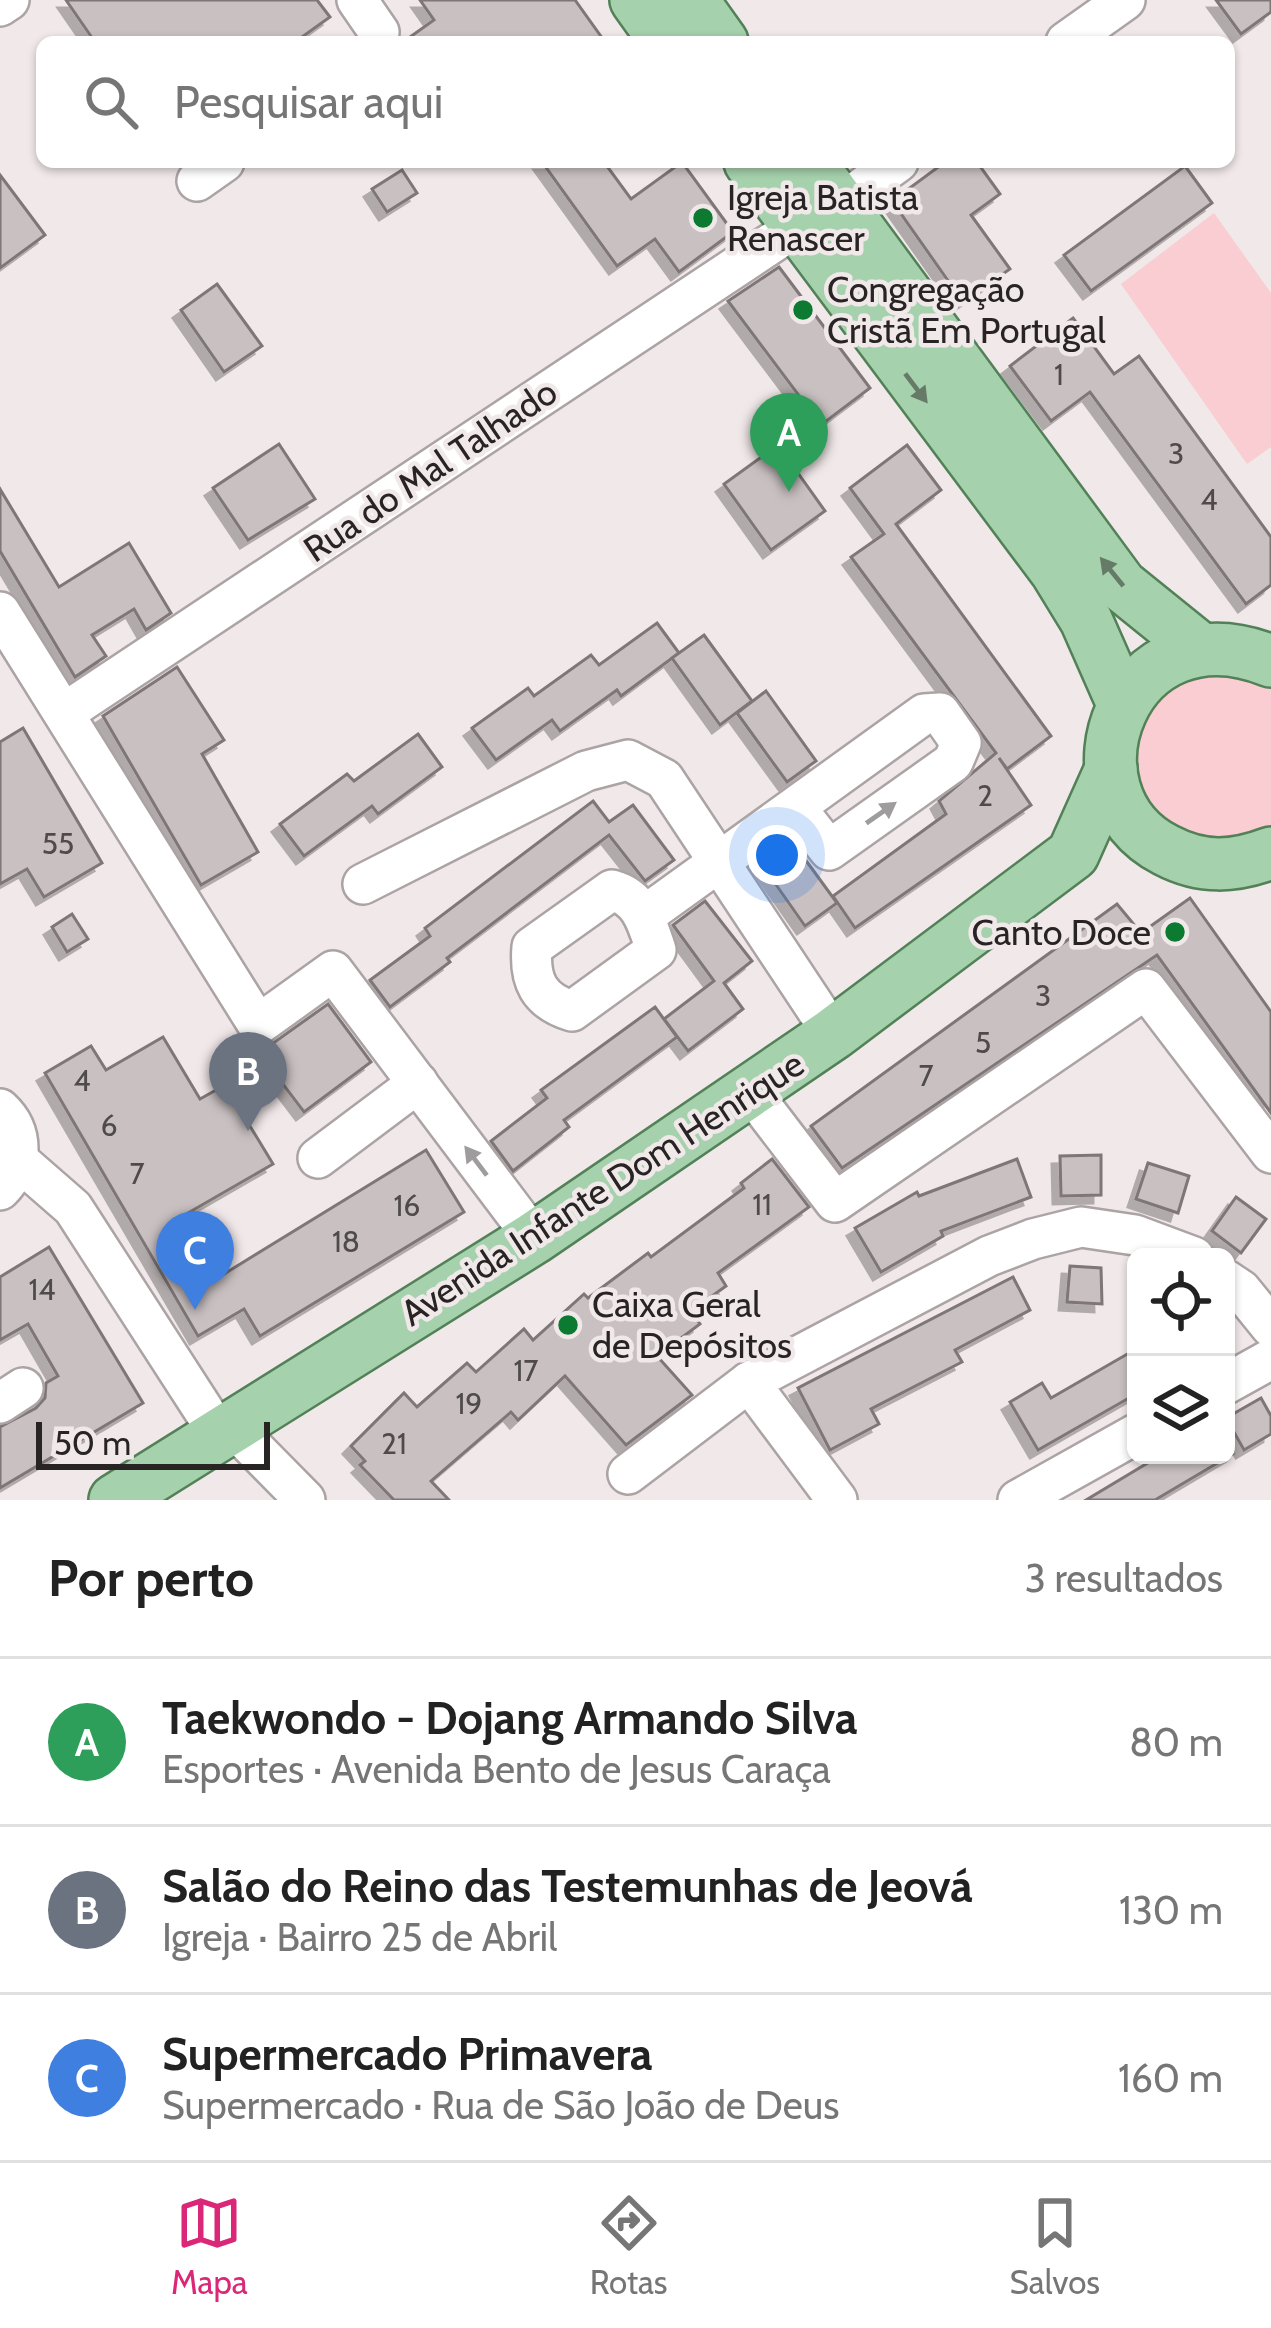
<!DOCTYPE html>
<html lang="pt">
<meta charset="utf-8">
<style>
:root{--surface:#fff;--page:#f6f6f6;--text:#222;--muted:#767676;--line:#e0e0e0;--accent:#db2777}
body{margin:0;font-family:Cabin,sans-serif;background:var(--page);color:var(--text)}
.controls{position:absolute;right:36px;bottom:36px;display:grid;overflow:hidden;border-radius:18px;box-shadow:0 3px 9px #0004}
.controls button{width:108px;height:108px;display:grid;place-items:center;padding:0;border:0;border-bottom:3px solid var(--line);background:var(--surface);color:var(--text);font:60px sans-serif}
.scale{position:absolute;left:36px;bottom:30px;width:234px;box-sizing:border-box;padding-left:12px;border:6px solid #282424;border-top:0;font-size:33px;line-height:42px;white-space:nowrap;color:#282424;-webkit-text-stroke:9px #f1e8e9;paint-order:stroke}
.you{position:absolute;left:777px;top:855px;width:42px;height:42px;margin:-30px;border:9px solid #fff;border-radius:50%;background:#1a73e8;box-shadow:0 0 0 18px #1a73e833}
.badge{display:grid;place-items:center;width:78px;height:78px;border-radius:50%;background:var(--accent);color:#fff;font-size:39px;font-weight:700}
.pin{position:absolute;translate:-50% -99px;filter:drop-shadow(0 3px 6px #0008)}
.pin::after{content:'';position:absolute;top:63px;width:42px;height:36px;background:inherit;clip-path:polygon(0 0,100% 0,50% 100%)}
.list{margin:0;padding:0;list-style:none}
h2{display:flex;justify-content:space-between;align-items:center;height:156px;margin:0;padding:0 48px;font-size:51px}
h2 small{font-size:39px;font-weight:400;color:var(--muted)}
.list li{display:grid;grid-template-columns:78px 1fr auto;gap:36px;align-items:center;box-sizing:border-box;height:168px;padding:0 48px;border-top:3px solid var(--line)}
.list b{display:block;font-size:45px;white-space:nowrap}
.list p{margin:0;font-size:39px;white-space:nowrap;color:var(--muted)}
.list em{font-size:39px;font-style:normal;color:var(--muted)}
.icon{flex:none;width:66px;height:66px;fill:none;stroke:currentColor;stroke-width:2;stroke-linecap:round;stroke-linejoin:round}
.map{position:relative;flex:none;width:1271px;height:1500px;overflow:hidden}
.search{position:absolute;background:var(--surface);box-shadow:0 3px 9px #0004;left:36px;right:36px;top:36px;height:132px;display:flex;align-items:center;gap:30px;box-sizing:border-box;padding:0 42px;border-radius:18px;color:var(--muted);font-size:45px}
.sheet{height:660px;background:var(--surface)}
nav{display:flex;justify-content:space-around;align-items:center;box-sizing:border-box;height:168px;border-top:3px solid var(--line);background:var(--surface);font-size:33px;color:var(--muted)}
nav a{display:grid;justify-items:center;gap:6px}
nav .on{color:var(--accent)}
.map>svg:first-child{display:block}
.green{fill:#f9cdd1}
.building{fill:#c9c0c1;stroke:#7f7777;stroke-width:3;filter:url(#shadow)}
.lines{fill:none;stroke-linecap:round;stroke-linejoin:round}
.minor-casing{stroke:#aca3a4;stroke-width:44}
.major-casing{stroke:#528158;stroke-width:56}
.minor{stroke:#fff;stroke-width:39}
.major{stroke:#a5d1ac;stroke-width:51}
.oneway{fill:#667a68}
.oneway2{fill:#9e9c9c}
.poi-dot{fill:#0c7b31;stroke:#f1e8e9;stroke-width:4.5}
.labels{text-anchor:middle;stroke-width:9;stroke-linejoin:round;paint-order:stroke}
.number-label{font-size:30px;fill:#504b4b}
.poi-label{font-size:36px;fill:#282424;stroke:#f1e8e9;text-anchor:start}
.street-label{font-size:36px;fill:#282424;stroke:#f1e8e9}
</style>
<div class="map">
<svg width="1271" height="1500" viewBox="0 0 1271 1500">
<defs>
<filter id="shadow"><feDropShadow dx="-8" dy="8" stdDeviation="0" flood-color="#0004"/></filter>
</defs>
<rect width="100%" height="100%" fill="#f1e8e9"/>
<g class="green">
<path d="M1214 213 1271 293V447L1247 464 1121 284Z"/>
<path d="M1189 671 1248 673 1271 686V828L1258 838 1201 846 1134 792C1128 714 1126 718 1189 671Z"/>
</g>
<g class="building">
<path d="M66 0H317L330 17 295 42H95Z"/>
<path d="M420 0H575L605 42H403L434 20Z"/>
<path d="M1216 0H1271V12L1241 34Z"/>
<path d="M542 162H604L631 199 682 162 733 232 679 272 655 239 617 266Z"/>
<path d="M945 162H977L1000 194 971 215 1010 269 963 302 892 201Z"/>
<path d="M1185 166 1212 203 1091 291 1064 255Z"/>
<path d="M402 170 417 193 387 212 372 189Z"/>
<path d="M0 175 45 235 0 268Z"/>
<path d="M779 267 870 388 821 425 728 301Z"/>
<path d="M217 284 262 346 224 372 181 310Z"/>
<path d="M1073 318 1114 374 1139 356 1271 537V585L1246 604 1090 392 1051 421 1010 366Z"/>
<path d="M279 444 315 499 248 540 213 488Z"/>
<path d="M778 445 825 511 771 550 724 484Z"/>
<path d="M907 445 941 490 896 524 1051 736 1007 769 999 758 1031 805 855 928 833 896 946 814 939 801 996 753 851 557 884 534 850 488Z"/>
<path d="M0 489 59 587 129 543 171 613 146 630 134 609 92 635 106 656 75 677 0 551Z"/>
<path d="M657 623 679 653 621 696 617 690 560 731 552 720 496 760 472 728 528 688 534 696 591 655 599 665Z"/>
<path d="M704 635 752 701 720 725 672 658Z"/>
<path d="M177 667 224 740 202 754 258 852 201 885 103 716Z"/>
<path d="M766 691 816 761 787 782 737 713Z"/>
<path d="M23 728 102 863 44 897 27 869 0 884V742Z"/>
<path d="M418 734 442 767 378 814 372 806 304 856 280 824 347 774 354 781Z"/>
<path d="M593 801 609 822 633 805 674 860 645 881 609 835 447 958 450 962 390 1007 370 980 430 936 425 928Z"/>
<path d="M791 840 837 903 805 926 760 862Z"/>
<path d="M1190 898 1271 1012V1113L1157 955 842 1168 811 1126 1117 904 1141 933Z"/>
<path d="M705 901 752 961 724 983 743 1009 688 1051 664 1019 714 981 673 925Z"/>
<path d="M72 914 88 939 67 952 52 927Z"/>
<path d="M328 1004 371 1062 304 1112 257 1050 272 1044Z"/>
<path d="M655 1007 677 1037 564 1120 569 1127 513 1171 491 1141 547 1098 541 1090Z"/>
<path d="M163 1037 200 1099 225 1085 273 1164 188 1213 224 1274 426 1150 464 1212 260 1336 244 1309 198 1336 45 1073 91 1046 106 1070Z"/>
<path d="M1101 1155V1195L1061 1196 1060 1156Z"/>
<path d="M772 1159 809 1207 718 1273 726 1286 691 1311 700 1324 657 1356 692 1395 626 1445 565 1376 518 1420 511 1412 431 1481 449 1500H394L360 1465 365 1461 351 1446 404 1393 417 1407 467 1363 476 1372 524 1329 533 1340 584 1294 588 1298 648 1253 651 1257 744 1188 741 1183Z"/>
<path d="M1017 1159 1031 1197 941 1231 943 1236 881 1272 855 1228 917 1192 919 1196Z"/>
<path d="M1148 1163 1189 1176 1178 1213 1136 1199Z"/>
<path d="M1236 1197 1266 1219 1241 1253 1212 1231Z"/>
<path d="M49 1247 143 1403 0 1488V1427L36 1408 45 1398 46 1383 58 1376 28 1324 0 1340V1277Z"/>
<path d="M1070 1266 1101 1268 1102 1304 1067 1302Z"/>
<path d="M1013 1277 1030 1310 955 1350 962 1362 871 1409 879 1424 830 1450 798 1388Z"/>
<path d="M1136 1349V1394L1038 1450 1010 1402 1042 1383 1051 1398Z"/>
<path d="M1261 1398 1271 1416V1434L1244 1450 1226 1418Z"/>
<path d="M1161 1455H1231L1155 1500H1086Z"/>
</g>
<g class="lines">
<defs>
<g id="minor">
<path d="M357 0 379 32 378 42"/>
<path d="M0 6 9 0"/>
<path d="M1066 42 1125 0"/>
<path d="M197 181 224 162"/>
<path d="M840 204 898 162"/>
<path d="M0 612 258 1025 333 971 534 1238"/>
<path d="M64 713 796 227"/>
<path d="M363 884 586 771 628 760 664 779 833 1034"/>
<path d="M612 890C641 898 647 923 656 950L572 1011C539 1001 529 981 532 947Z"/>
<path d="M644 916 924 714 940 713 961 743 953 762 829 850 796 808"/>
<path d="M750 1091 835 1202 1146 989 1271 1153"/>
<path d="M0 1109C25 1132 23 1167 0 1190"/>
<path d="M318 1158 418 1083"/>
<path d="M18 1160 73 1208 219 1434"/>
<path d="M1226 1280 1241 1290 1271 1327"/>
<path d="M749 1382 837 1500"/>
<path d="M1226 1384 1271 1359"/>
<path d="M0 1403 23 1388"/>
<path d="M232 1426 305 1500"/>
<path d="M628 1474 749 1382 989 1256 1033 1239 1081 1227 1135 1235 1194 1257"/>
<path d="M1018 1500 1136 1434"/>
</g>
<g id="major">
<path d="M636 0 666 42"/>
<path d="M692 0 722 42"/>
<path d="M750 162 1056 571 1086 620 1123 704"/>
<path d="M809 162 1121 585 1199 648"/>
<path d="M1271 661C1123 601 1054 793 1166 850 1202 869 1234 867 1271 853"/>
<path d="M115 1500 534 1238 833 1034 1073 854 1111 769"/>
</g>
</defs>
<use href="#minor" class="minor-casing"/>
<use href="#major" class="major-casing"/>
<use href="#minor" class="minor"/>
<use href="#major" class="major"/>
</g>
<defs><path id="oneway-solid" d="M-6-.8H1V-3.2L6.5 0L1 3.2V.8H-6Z" transform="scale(3)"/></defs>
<g class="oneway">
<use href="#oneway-solid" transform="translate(916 388) rotate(53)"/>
<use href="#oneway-solid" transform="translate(1112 572) rotate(-129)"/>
</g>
<g class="oneway2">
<use href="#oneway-solid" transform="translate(881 813) rotate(-35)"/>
<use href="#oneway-solid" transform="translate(476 1161) rotate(-127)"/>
</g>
<g class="poi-dot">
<circle cx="703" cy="218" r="12"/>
<circle cx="803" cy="310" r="12"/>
<circle cx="1175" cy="932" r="12"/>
<circle cx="568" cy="1325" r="12"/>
</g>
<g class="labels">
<g class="number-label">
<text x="1059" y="385">1</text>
<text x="1176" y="464">3</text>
<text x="1209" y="510">4</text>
<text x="985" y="806">2</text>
<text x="58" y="854">55</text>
<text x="1043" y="1006">3</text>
<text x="983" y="1053">5</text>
<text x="926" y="1086">7</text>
<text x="82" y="1091">4</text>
<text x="109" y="1136">6</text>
<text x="137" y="1184">7</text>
<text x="762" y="1215">11</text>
<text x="407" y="1216">16</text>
<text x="346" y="1252">18</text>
<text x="42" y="1300">14</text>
<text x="526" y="1381">17</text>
<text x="469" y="1414">19</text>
<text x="394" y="1454">21</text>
</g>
<g class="poi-label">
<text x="727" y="210">Igreja Batista<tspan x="727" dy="41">Renascer</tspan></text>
<text x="827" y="302">Congregação<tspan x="827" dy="41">Cristã Em Portugal</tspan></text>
<text x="1151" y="945" text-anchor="end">Canto Doce</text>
<text x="592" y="1317">Caixa Geral<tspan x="592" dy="41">de Depósitos</tspan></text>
</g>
<g class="street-label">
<text transform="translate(430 470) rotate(-34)" y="13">Rua do Mal Talhado</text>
<text transform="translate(602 1188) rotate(-33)" y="13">Avenida Infante Dom Henrique</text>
</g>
</g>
</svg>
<div class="controls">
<button><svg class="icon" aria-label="locate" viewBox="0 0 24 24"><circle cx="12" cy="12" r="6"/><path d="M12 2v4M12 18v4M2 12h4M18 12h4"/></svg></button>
<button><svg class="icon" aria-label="layers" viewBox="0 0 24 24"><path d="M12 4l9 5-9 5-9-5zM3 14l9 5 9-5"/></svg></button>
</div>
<div class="scale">50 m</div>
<div class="you"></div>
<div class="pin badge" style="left:789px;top:492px;background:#2e9e5b">A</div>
<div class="pin badge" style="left:248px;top:1131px;background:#6b7280">B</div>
<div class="pin badge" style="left:195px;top:1310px;background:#3f7fe0">C</div>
<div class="search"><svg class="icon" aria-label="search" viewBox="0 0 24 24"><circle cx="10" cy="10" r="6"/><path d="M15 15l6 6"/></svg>Pesquisar aqui</div>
</div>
<section class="sheet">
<h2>Por perto<small>3 resultados</small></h2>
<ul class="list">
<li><span class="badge" style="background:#2e9e5b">A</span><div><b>Taekwondo - Dojang Armando Silva</b><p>Esportes · Avenida Bento de Jesus Caraça</p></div><em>80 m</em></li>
<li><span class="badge" style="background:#6b7280">B</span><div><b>Salão do Reino das Testemunhas de Jeová</b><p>Igreja · Bairro 25 de Abril</p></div><em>130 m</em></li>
<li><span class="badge" style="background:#3f7fe0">C</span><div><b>Supermercado Primavera</b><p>Supermercado · Rua de São João de Deus</p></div><em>160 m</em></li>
</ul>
</section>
<nav>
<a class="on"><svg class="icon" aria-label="map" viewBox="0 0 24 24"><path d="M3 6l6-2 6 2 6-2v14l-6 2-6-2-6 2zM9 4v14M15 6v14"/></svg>Mapa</a>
<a><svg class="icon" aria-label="directions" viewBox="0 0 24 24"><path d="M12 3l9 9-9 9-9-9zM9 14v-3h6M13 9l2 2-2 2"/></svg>Rotas</a>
<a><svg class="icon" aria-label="saved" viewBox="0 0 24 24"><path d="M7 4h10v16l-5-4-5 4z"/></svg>Salvos</a>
</nav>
